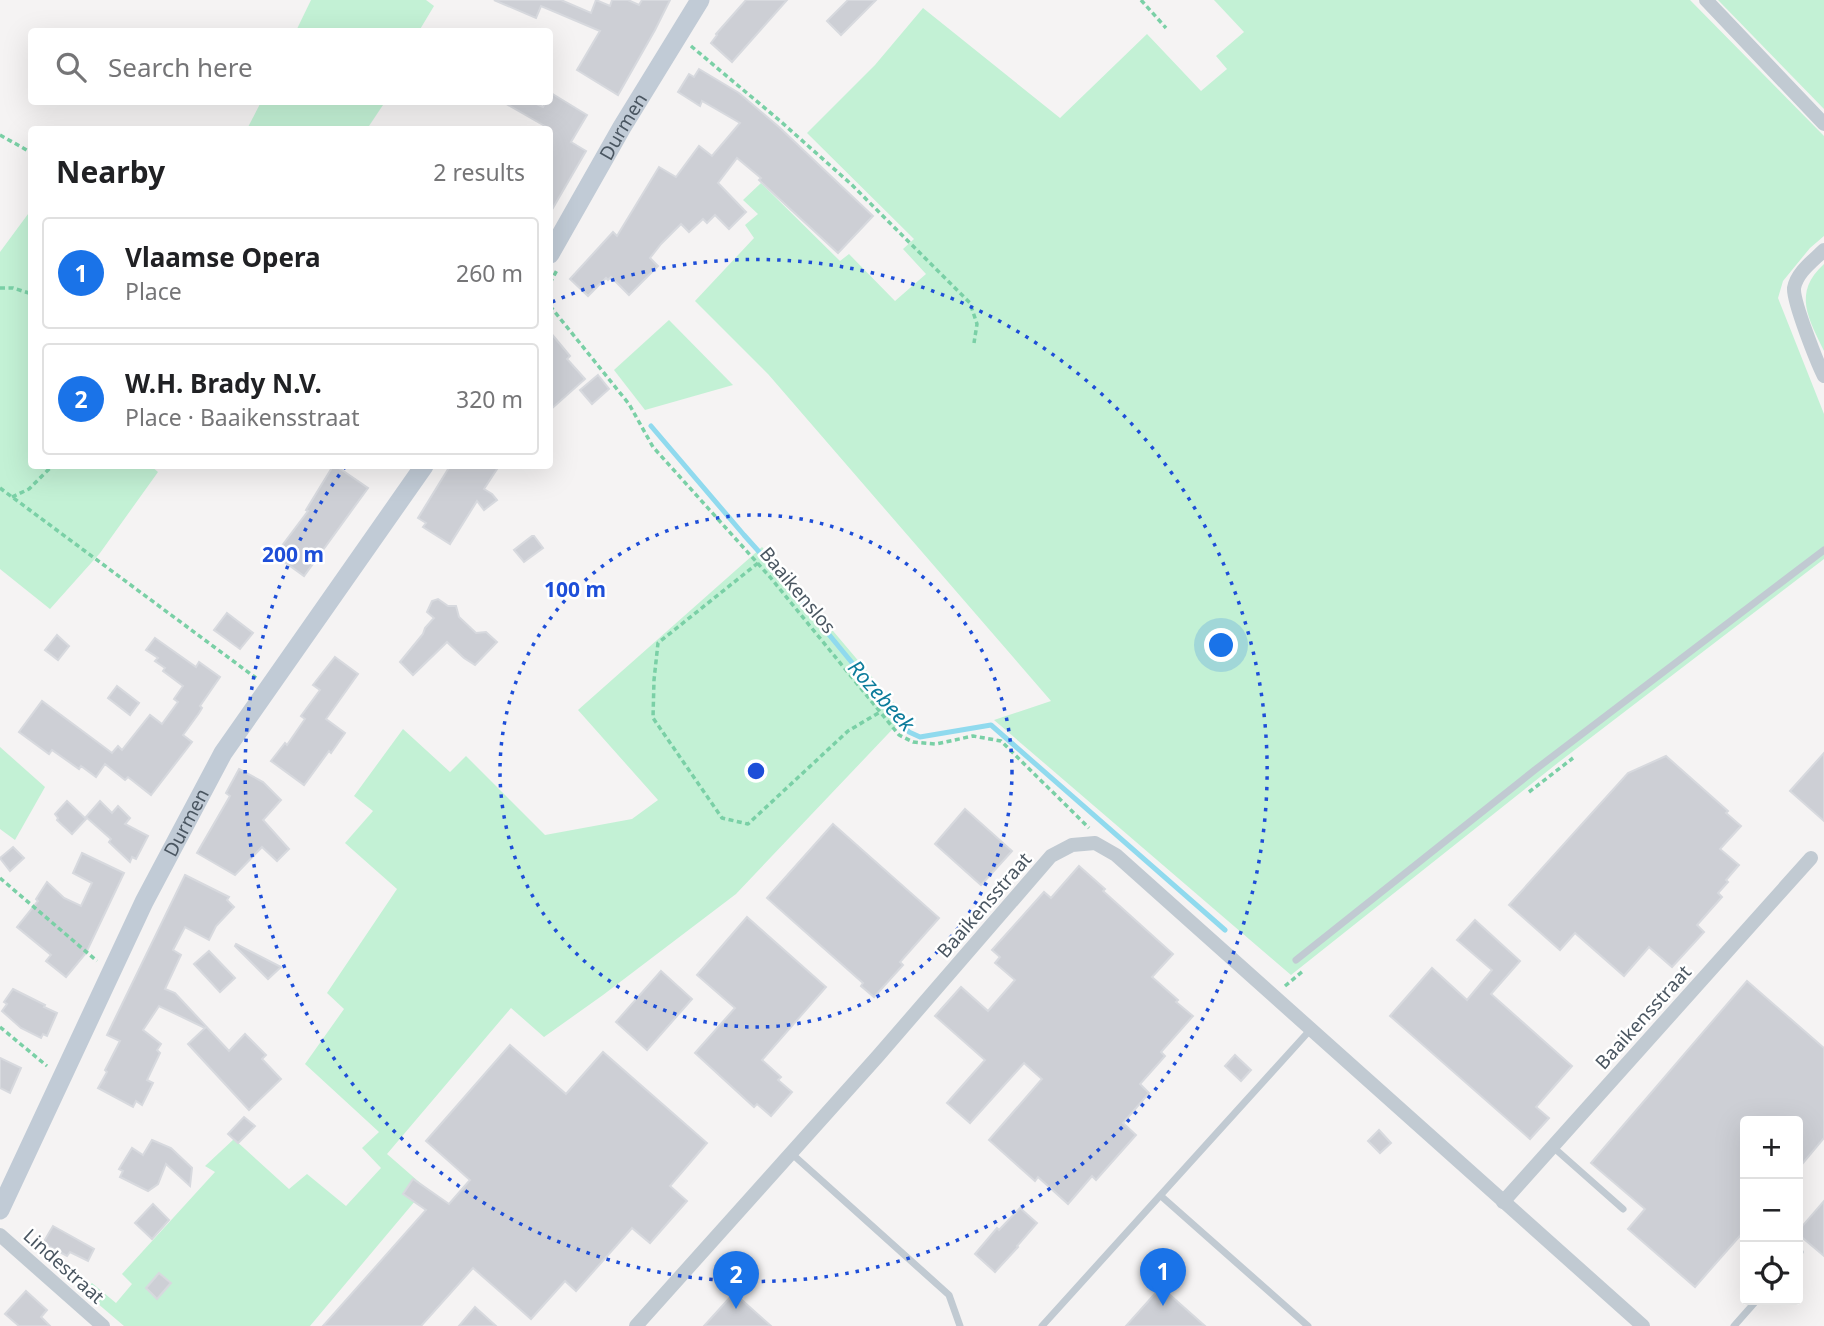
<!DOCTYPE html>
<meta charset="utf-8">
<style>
:root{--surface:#fff;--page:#f2f2f2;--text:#202124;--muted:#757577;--line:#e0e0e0;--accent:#1a73e8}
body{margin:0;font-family:"Noto Sans",sans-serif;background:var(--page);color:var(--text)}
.controls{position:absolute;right:21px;bottom:21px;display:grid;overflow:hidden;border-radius:7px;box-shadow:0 7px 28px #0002}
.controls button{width:63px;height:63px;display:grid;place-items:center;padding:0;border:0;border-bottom:2px solid var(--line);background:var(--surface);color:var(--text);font:35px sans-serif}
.you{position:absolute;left:1222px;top:646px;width:24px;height:24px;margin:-18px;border:5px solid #fff;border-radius:50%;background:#1a73e8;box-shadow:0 0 0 10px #1a73e833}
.badge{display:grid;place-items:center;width:46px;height:46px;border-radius:50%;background:var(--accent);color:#fff;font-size:23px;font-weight:700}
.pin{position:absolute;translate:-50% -58px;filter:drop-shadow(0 2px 4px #0008)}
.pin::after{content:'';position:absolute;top:37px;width:24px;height:21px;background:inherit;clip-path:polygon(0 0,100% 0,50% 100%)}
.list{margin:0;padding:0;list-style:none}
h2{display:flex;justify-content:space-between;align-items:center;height:91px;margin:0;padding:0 28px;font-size:30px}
h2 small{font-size:23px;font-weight:400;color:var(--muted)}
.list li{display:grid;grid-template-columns:46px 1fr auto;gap:21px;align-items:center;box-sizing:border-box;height:112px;margin:0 14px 14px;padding:0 14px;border:2px solid var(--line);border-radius:7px}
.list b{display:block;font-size:26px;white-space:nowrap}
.list p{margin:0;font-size:23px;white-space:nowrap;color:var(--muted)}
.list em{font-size:23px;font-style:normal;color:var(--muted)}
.icon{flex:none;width:38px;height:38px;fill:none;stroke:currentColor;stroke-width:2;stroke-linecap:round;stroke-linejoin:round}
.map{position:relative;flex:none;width:1824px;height:1326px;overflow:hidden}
.search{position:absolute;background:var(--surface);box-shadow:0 7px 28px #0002;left:28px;top:28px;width:525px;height:77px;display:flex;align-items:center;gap:18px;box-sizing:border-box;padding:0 24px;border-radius:7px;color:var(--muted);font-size:26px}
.panel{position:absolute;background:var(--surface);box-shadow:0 7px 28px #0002;left:28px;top:126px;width:525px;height:343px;border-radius:7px}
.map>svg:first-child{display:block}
.green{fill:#c3f1d5}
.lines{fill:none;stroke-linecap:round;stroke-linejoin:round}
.stream{stroke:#90daee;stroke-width:5}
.building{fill:#cdcfd5;stroke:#d7d9de;stroke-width:2}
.path{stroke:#7ad0a6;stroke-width:3.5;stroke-dasharray:5 3.5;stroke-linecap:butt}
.lane{stroke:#c1cad2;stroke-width:7}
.street{stroke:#c1cad2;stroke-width:14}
.secondary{stroke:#c1cbd6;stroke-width:19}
.ring{fill:none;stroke:#1d4ed8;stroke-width:3.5;stroke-dasharray:3.5 7}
.labels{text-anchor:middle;stroke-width:5;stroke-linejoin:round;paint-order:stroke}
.street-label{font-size:19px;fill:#4a5661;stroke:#fff}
.water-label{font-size:21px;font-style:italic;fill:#0c7c9b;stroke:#fff}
.centre{fill:#1d4ed8;stroke:#fff;stroke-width:3.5}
.ring-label{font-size:21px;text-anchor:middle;font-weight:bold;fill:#1d4ed8;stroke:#fff;stroke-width:5;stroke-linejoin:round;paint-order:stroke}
</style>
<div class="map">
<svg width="1824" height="1326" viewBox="0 0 1824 1326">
<rect width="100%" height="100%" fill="#f5f3f3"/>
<g class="green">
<path d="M311 0H426L434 6 419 31H296Z"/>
<path d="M1214 0H1690L1824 136V236L1810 248 1783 281 1778 298 1824 414V559L1559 762 1291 975 994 720 1051 701 768 374 695 301 754 238 745 225 758 214 743 200 761 183 840 261 849 254 895 301 926 274 903 249 914 239 807 133 875 65 923 8 1060 118 1147 34 1201 91 1227 69 1216 56 1244 32Z"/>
<path d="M1718 0H1824V109Z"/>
<path d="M261 102H385L367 129H247Z"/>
<path d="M31 210 32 466H151L158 472 100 553 50 609 0 569V252Z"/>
<path d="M1824 264V351C1809 319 1792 293 1824 264Z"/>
<path d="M669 320 733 385 645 410 614 370Z"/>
<path d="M762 547 905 716 736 894 603 995 544 1037 511 1008 387 1154 426 1188 310 1326H124L83 1291 92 1283 116 1303 132 1284 122 1274 215 1172 205 1166 234 1139 289 1189 307 1174 346 1206 381 1168 362 1148 379 1132 305 1064 344 1009 327 993 397 889 345 843 373 811 354 796 403 729 450 772 466 756 545 835 632 819 658 800 578 710Z"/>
<path d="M0 747 45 787 15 840 0 829Z"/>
</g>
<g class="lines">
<path class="stream" d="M651 426 744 535 780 575 909 732 920 737 991 725 1225 930"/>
</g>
<g class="building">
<path d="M494 0H561L591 13 596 0 610 6 612 0H628L639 5 642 0H670L655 30 618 95 577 70 600 31 541 6 536 18Z"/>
<path d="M746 0H787L732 62 711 43 717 35 716 34Z"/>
<path d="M848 0H876L841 35 827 21Z"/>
<path d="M699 69 739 93 779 127 873 216 838 253 759 180 761 178 737 158 718 183 746 212 729 229 715 215 707 223 703 219 689 232 681 224 661 244 650 258 658 266 629 295 611 277 608 280 606 278 588 296 570 279 613 232 617 236 659 167 676 177 699 146 712 156 740 123 702 101 700 106 678 92 689 74 694 77Z"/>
<path d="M551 93 587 115 571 142 586 151 550 213V129L503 102H532L543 107 546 102H550Z"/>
<path d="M550 332 570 356 567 359 585 379 550 410Z"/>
<path d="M598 375 609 389 592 404 580 390Z"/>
<path d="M333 466H336L368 488 304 576 275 555 308 511 306 510Z"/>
<path d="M450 466H499L484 489 492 494 497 500 484 510 477 501 450 544 423 527 426 523 418 518Z"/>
<path d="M532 536H534L543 548 524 562 514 550Z"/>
<path d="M438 599 448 606H456L459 617 476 633 486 632 497 642 475 665 464 658 447 642 413 675 400 662 423 634 425 628 434 618 427 612 432 601Z"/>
<path d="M227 613 253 633 240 649 214 630Z"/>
<path d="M57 635 69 646 58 660 45 650Z"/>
<path d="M155 638 196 667 199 662 220 677 200 706 202 708 199 713 183 735 192 742 151 795 128 777 125 780 105 764 96 777 81 766 79 769 52 750 49 754 19 732 42 701 112 753 118 746 122 750 150 715 162 724 178 702 174 699 183 686 163 671 165 668 155 661 158 658 146 650Z"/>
<path d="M335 657 358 674 326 719 345 733 331 753 329 751 304 785 271 761 285 743 287 745 305 719 301 716 320 690 313 685Z"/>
<path d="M117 686 139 703 130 715 108 698Z"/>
<path d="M1824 753V821L1790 791Z"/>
<path d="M1666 756 1728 811 1726 813 1741 826 1720 849 1739 865 1726 880 1728 882 1718 893 1722 897 1697 925 1704 932 1672 967 1649 947 1624 976 1575 933 1560 950 1509 905 1628 773Z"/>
<path d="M239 769 263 782 281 800 263 820 289 849 277 861 262 847 235 875 197 853 230 796 226 793Z"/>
<path d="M67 801 86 819 72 834 57 820 58 818 55 814Z"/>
<path d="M100 801 112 813 118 806 130 818 125 824 148 836 136 859 132 857 130 862 109 842 111 839 86 817Z"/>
<path d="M965 809 1012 851 981 885 935 844Z"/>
<path d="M833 824 939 918 900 962 903 965 874 997 861 986 863 983 767 898Z"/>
<path d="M13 847 24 858 10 871 0 858Z"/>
<path d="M82 853 124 873 86 953 66 977 46 961 51 955 17 927 38 901 36 899 47 882 64 898 81 906 92 883 73 873Z"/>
<path d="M1079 866 1105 889 1103 891 1173 954 1152 977 1178 1000 1176 1002 1193 1016 1161 1052 1165 1056 1140 1084 1149 1093 1123 1123 1136 1135 1096 1180 1092 1176 1068 1204 1038 1177 1035 1181 989 1140 1042 1079 1024 1063 970 1123 947 1103 985 1060 935 1016 961 987 988 1011 1015 980 995 963 1000 957 992 950 1044 892 1051 898Z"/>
<path d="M185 875 229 897 227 900 234 907 216 926 209 940 185 927 173 950 181 955 165 989 175 993 229 1051 245 1034 266 1055 262 1059 281 1079 249 1110 188 1044 205 1028 159 1006 143 1030 161 1044 157 1050 160 1053 147 1080 153 1083 142 1105 136 1101 133 1107 98 1088 107 1072 105 1070 120 1041 107 1035Z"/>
<path d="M747 917 826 987 762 1060 781 1077 778 1080 792 1092 771 1116 757 1104 754 1107 695 1053 735 1008 697 975Z"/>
<path d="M1475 920 1520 961 1491 994 1572 1066 1536 1107 1549 1118 1530 1139 1390 1016 1432 968 1467 1000 1492 970 1457 940Z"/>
<path d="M236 944 281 967 268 979 235 946Z"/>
<path d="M209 951 235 978 220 992 194 964Z"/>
<path d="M661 971 692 999 647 1050 616 1022Z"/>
<path d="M1747 981 1824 1048V1138L1798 1169V1121H1745V1230L1695 1287 1628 1229 1645 1209 1591 1163Z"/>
<path d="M13 989 45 1005 44 1007 57 1013 47 1036 43 1034 41 1038 21 1028 2 1011 7 1004 4 1002Z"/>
<path d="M510 1045 566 1094 603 1052 707 1143 670 1186 687 1201 650 1243 632 1228 576 1291 565 1281 531 1319 473 1268 421 1326H323L426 1210 403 1194 413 1179 449 1204 470 1180 426 1141Z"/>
<path d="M1235 1055 1251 1070 1241 1081 1225 1066Z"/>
<path d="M0 1058 21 1068 10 1093 0 1088Z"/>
<path d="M244 1117 255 1126 238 1143 228 1134Z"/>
<path d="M1379 1130 1391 1143 1380 1153 1368 1141Z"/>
<path d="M152 1140 171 1148 192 1168 190 1186 166 1164 158 1184 148 1191 120 1177 123 1171 119 1169 132 1148 143 1155Z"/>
<path d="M1824 1201V1256L1798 1234V1231Z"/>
<path d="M153 1204 169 1220 152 1239 135 1223Z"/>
<path d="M1020 1208 1037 1223 1017 1246 1018 1247 995 1272 975 1254 997 1228 999 1230Z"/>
<path d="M53 1226 94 1249 88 1261 70 1252 67 1256 43 1243Z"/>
<path d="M159 1273 171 1283 157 1299 146 1288Z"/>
<path d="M1161 1287 1205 1326H1126Z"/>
<path d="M26 1291 47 1310 41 1317 50 1326H19L5 1314Z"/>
<path d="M734 1293 771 1326H704Z"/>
<path d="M475 1307 496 1326H459Z"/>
</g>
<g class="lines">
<g class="path">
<path d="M1141 0 1166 28"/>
<path d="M691 46 779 120 851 184 970 303 977 324 974 343"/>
<path d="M0 135 32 153"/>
<path d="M550 283 557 270"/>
<path d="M0 288H13L32 294"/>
<path d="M550 306 629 404 653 447 770 577 899 735 913 742 936 744 973 736 1001 741 1089 828"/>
<path d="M0 488 256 678"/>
<path d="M12 497 29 489 52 466"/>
<path d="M758 563 658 643 654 680 653 718 722 818 748 824 848 731 880 712"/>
<path d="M1529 792 1573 758"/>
<path d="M0 878 97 961"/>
<path d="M1285 986 1303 971"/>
<path d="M0 1027 47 1066"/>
</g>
<g class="lane">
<path d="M1296 960 1536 769 1824 550"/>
<path d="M1553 1147 1623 1209"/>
<path d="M791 1153 949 1295 960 1326"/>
<path d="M1161 1196 1308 1326"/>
<path d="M1798 1254 1800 1252"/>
<path d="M1042 1326 1311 1029"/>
<path d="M1734 1326 1757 1300"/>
</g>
<g class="street">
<path d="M1706 0 1824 124"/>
<path d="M1824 250C1813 261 1797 272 1794 288 1793 302 1817 362 1824 376"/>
<path d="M1503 1202 1811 858"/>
<path d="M0 1235 103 1326"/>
<path d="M636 1326 878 1056 1051 856 1072 845 1095 843 1116 855 1643 1326"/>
</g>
<g class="secondary">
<path id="s1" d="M550 254 622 127 700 0"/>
<path id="s2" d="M0 1210 144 902 223 753 424 466"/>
</g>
</g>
<g class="ring">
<circle cx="756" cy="771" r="256"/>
<path d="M552 302A511 511 0 1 1 345 467"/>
</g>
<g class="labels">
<g class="street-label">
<text dy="7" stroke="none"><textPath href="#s1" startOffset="147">Durmen</textPath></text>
<text transform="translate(798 590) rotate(50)" y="7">Baaikenslos</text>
<text dy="7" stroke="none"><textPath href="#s2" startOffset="430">Durmen</textPath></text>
<text transform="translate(984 905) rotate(-49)" y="7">Baaikensstraat</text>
<text transform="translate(1643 1017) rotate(-48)" y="7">Baaikensstraat</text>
<text transform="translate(64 1266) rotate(42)" y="7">Lindestraat</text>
</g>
<g class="water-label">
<text transform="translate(881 696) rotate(48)" y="7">Rozebeek</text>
</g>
</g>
<circle cx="756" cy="771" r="10" class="centre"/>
<g class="ring-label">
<text x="293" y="562">200 m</text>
<text x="575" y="597">100 m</text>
</g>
</svg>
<div class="controls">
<button>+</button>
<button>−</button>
<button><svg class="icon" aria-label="locate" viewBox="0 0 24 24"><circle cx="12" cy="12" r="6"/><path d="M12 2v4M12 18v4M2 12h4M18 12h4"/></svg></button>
</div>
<div class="you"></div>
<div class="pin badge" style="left:1163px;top:1306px">1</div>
<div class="pin badge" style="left:736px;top:1309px">2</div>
<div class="search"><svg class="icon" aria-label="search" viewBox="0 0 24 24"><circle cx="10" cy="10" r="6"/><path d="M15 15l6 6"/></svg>Search here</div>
<section class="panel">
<h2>Nearby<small>2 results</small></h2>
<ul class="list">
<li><span class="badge">1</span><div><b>Vlaamse Opera</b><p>Place</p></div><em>260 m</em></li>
<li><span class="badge">2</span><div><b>W.H. Brady N.V.</b><p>Place · Baaikensstraat</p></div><em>320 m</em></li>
</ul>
</section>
</div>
